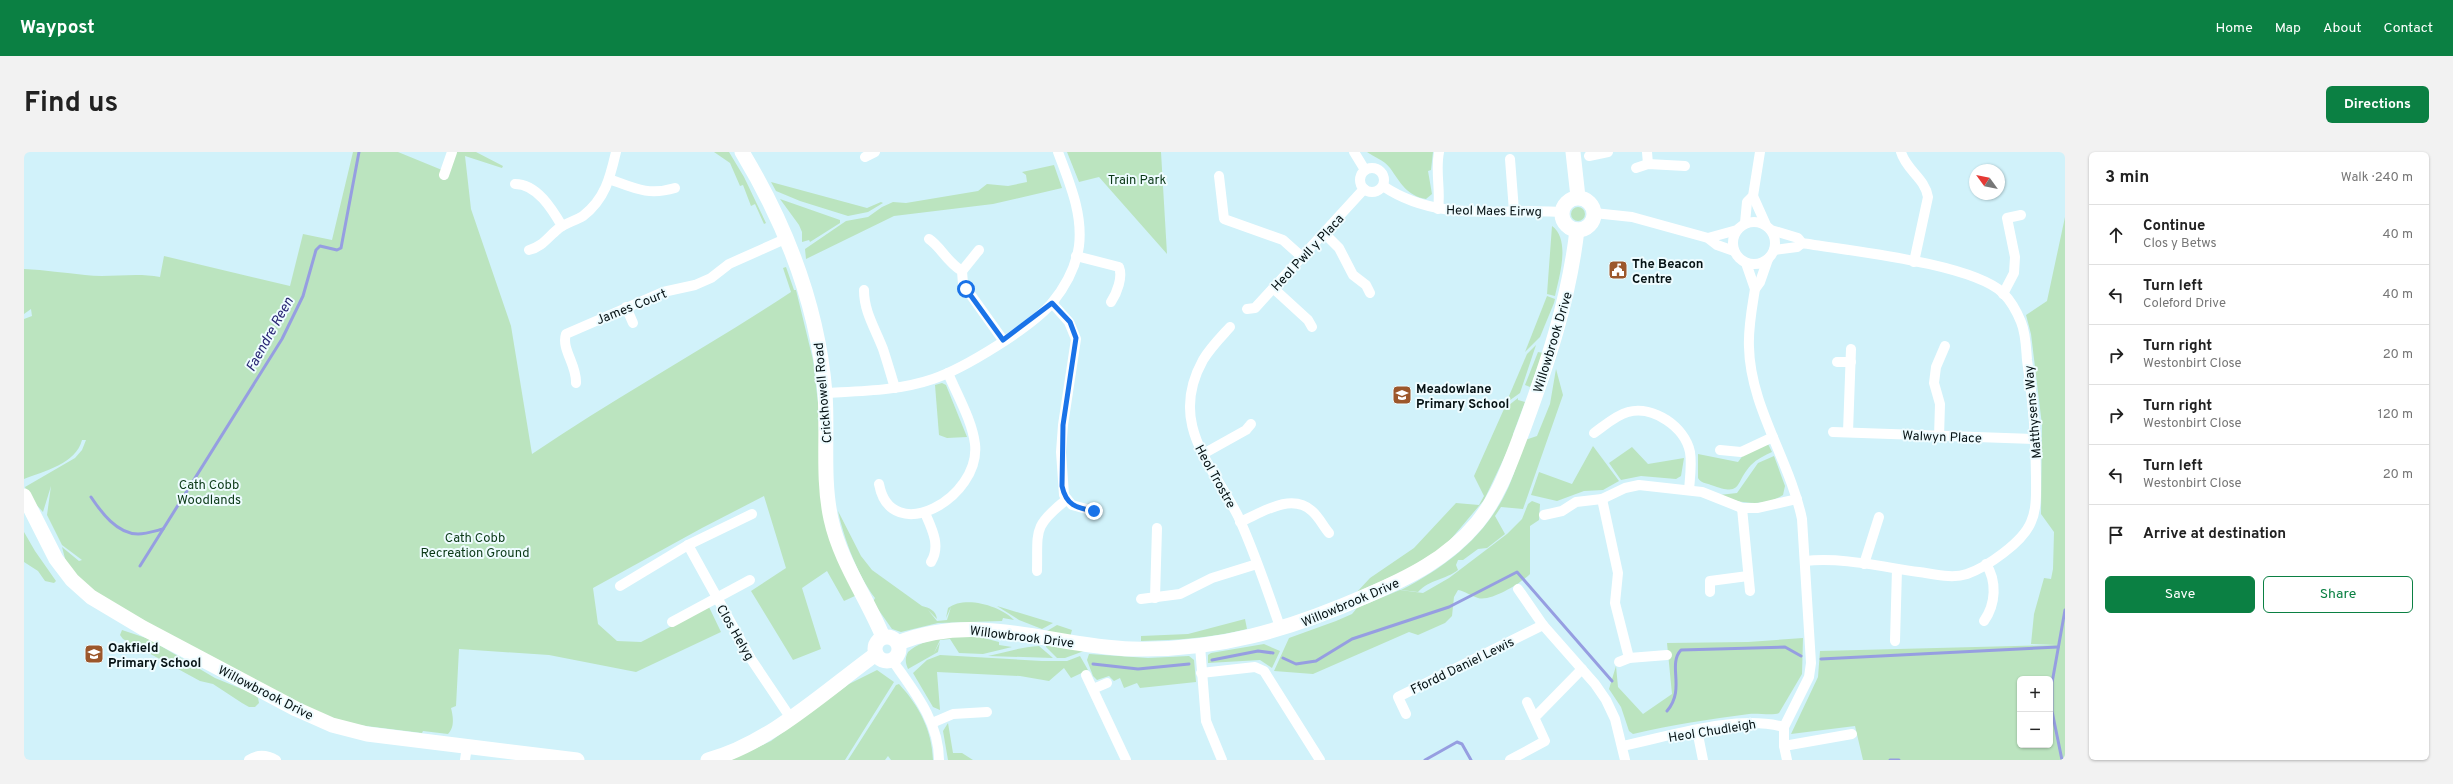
<!DOCTYPE html>
<meta charset="utf-8">
<style>
:root{--surface:#fff;--page:#f2f2f2;--text:#222;--muted:#767676;--line:#e0e0e0;--accent:#0b8043}
body{margin:0;font-family:Overpass,sans-serif;background:var(--page);color:var(--text)}
.controls{position:absolute;right:12px;bottom:12px;display:grid;overflow:hidden;border-radius:6px;box-shadow:0 1px 3px #0004}
.controls button{width:36px;height:36px;display:grid;place-items:center;padding:0;border:0;border-bottom:1px solid var(--line);background:var(--surface);color:var(--text);font:20px sans-serif}
.compass{position:absolute;left:1945px;top:12px;width:36px;height:36px;border-radius:50%;background:var(--surface);box-shadow:0 1px 3px #0004;rotate:303deg}
.stop{position:absolute;width:12px;height:12px;margin:-9px;border:3px solid #1a73e8;border-radius:50%;background:#fff}
.stop.end{background:#1a73e8;border-color:#fff;box-shadow:0 1px 4px #0008}
.list{margin:0;padding:0;list-style:none}
h2{display:flex;justify-content:space-between;align-items:center;height:52px;margin:0;padding:0 16px;font-size:17px}
h2 small{font-size:13px;font-weight:400;color:var(--muted)}
.list li{display:grid;grid-template-columns:26px 1fr auto;gap:12px;align-items:center;box-sizing:border-box;height:60px;padding:0 16px;border-top:1px solid var(--line)}
.list b{display:block;font-size:15px;white-space:nowrap}
.list p{margin:0;font-size:13px;white-space:nowrap;color:var(--muted)}
.list em{font-size:13px;font-style:normal;color:var(--muted)}
.actions{display:flex;gap:8px;padding:12px 16px}
.actions a{flex:1;padding:9px 0;border:1px solid var(--accent);border-radius:6px;text-align:center;font-size:14px;color:var(--accent)}
.actions .main{background:var(--accent);color:#fff}
.icon{flex:none;width:22px;height:22px;fill:none;stroke:currentColor;stroke-width:2;stroke-linecap:round;stroke-linejoin:round}
.map{position:relative;flex:none;width:2041px;height:608px;overflow:hidden;border-radius:6px}
header{display:flex;align-items:center;gap:24px;box-sizing:border-box;height:56px;padding:0 20px;background:var(--accent);color:#fff}
header strong{font-size:19px}
nav{display:flex;gap:22px;margin-inline-start:auto;font-size:14px}
.intro{display:flex;align-items:center;justify-content:space-between;box-sizing:border-box;height:96px;padding:0 24px}
h1{margin:0;font-size:28px}
.button{padding:10px 18px;border-radius:6px;background:var(--accent);color:#fff;font-size:14px;font-weight:700}
main{display:flex;gap:24px;padding:0 24px}
aside{flex:1;background:var(--surface);border-radius:6px;box-shadow:0 1px 3px #0004}
.map>svg:first-child{display:block}
.green{fill:#bbe4bf;fill-rule:evenodd}
.lines{fill:none;stroke-linecap:round;stroke-linejoin:round}
.stream{stroke:#969ee1;stroke-width:3}
.street{stroke:#fff;stroke-width:10}
.secondary{stroke:#fff;stroke-width:15}
.route{stroke:#1a73e8;stroke-width:5}
.labels{text-anchor:middle;stroke-width:4;stroke-linejoin:round;paint-order:stroke}
.park-label{font-size:13px;fill:#0a3816;stroke:#eefcff}
.street-label{font-size:13px;fill:#061214;stroke:#eefcff}
.poi-label{font-size:13px;font-weight:bold;fill:#061214;stroke:#eefcff;text-anchor:start}
.water-label{font-size:14px;font-style:italic;fill:#2a2774;stroke:#eefcff}
</style>
<header>
<strong>Waypost</strong>
<nav><a>Home</a><a>Map</a><a>About</a><a>Contact</a></nav>
</header>
<div class="intro"><h1>Find us</h1><a class="button">Directions</a></div>
<main>
<div class="map">
<svg width="2041" height="608" viewBox="0 0 2041 608">
<rect width="100%" height="100%" fill="#d1f2fa"/>
<g class="green">
<path d="M329 0H374L418 18 433 0H452L479 14 478 16 441 4 447 57 487 174 508 302C592 245 682 196 767 140L759 116 762 115 770 138H772L789 208 794 251 796 315 833 443 820 449 803 419 778 436 797 497 769 508 727 439 762 416 740 344 678 376 569 436 574 472 593 489 617 490 685 455 697 480 612 520 525 503 435 497 432 554 427 556C429 564 431 575 424 582L399 579 398 581 334 573 302 565 80 449 43 414 38 395 55 409 58 408 38 393 23 363 27 334 19 360 5 345 1 335 51 306 58 298 62 288H58C52 312 20 319 0 327V167L8 164 7 157 0 162V117C21 118 41 121 61 123 86 126 111 120 136 125L140 104 266 134 279 82 308 88Z"/>
<path d="M690 0H705L720 25 742 71 740 72 731 52 727 54 719 33 716 34 706 11Z"/>
<path d="M1043 0H1137L1143 102 1075 25 1055 30Z"/>
<path d="M1343 0H1409L1407 18 1404 19 1408 42 1402 47C1383 44 1376 30 1366 16 1360 8 1350 5 1343 0Z"/>
<path d="M1030 13 1038 36 969 52 870 64 782 107 781 97 822 69 844 65 858 55 869 50 882 51 954 39 963 32 984 34 1003 30 1002 23 998 20Z"/>
<path d="M747 30 843 56 857 50 859 51 844 60 824 64 776 49 752 39Z"/>
<path d="M756 47 816 68V71L786 90 785 88 778 90V80L775 73Z"/>
<circle cx="1554" cy="62" r="7"/>
<path d="M2041 65V608H1839L1831 574 1767 582 1794 525 1796 499 2033 493 2007 492 2010 462 2020 426 2027 427 2029 417 2030 380 2017 362 2018 273 2007 182 2002 163 2023 149ZM1996 527H2026V593H1996Z"/>
<path d="M1528 74C1547 88 1535 125 1531 144L1523 142Z"/>
<path d="M1523 144 1531 147 1530 151 1516 185 1501 200Z"/>
<path d="M1512 193 1496 241 1482 251 1503 202Z"/>
<path d="M1514 200 1519 201 1506 235 1501 233Z"/>
<path d="M1532 217 1539 243 1499 357 1477 355 1471 364 1481 382 1463 396 1454 397 1439 408H1434L1432 413 1434 418C1421 428 1406 427 1394 440L1377 438C1424 414 1463 383 1485 334 1492 318 1495 303 1501 288L1513 284 1526 252Z"/>
<path d="M918 231 922 233 943 285 923 286 915 283 911 233Z"/>
<path d="M1494 246V248L1501 250 1489 282 1490 285 1460 348 1427 387 1415 398 1382 418 1333 440 1346 426 1390 396 1432 351 1455 353 1460 344 1450 324 1480 257Z"/>
<path d="M1744 292 1748 300C1741 303 1733 307 1727 313 1710 331 1720 345 1687 333 1682 331 1677 331 1674 326V302L1714 310 1720 302Z"/>
<path d="M1569 294 1595 329 1579 338 1560 339 1533 349 1507 343 1515 320 1548 332Z"/>
<path d="M1608 295 1624 312 1660 306 1657 324 1652 327 1617 324 1597 328 1585 311Z"/>
<path d="M1750 304 1761 334 1759 343C1739 356 1715 351 1695 343L1713 341 1734 311Z"/>
<path d="M1508 349 1516 352 1515 368 1506 374V422C1497 431 1467 450 1454 446 1447 444 1441 439 1434 438L1430 445 1428 464 1421 471 1394 483 1385 480 1289 522 1250 519 1265 486 1312 469 1328 462 1333 456 1376 438 1399 441 1425 426 1483 382 1498 367 1504 352Z"/>
<path d="M814 359 837 404 848 418 898 454C905 456 912 458 913 467L904 458 913 469 923 468 927 455 922 466 924 456C941 443 977 454 990 468L979 466 978 469 914 471 877 480 868 477 849 450 851 446C834 424 820 387 814 359Z"/>
<path d="M0 380 11 399 32 429 30 431 21 429 14 419 0 410Z"/>
<path d="M973 454 1029 471 1018 477 995 468Z"/>
<path d="M1221 467 1223 477C1188 486 1153 488 1117 489V484L1164 482Z"/>
<path d="M1033 473 1048 478 1046 485 1023 479Z"/>
<path d="M98 478 125 487 191 526 230 542 234 546 235 551 231 555H225L218 551 189 532 176 529 99 487 96 483Z"/>
<path d="M952 484 975 490V493L988 495 959 502 935 501 926 487 916 488 910 501 916 490 914 500 884 517C881 510 881 506 884 500 902 484 929 485 952 484Z"/>
<path d="M1779 486 1778 522 1755 561C1749 564 1734 561 1725 562 1686 567 1647 573 1609 582L1605 579 1597 555 1585 537 1592 514 1594 535 1619 562 1648 542 1643 491 1724 490Z"/>
<path d="M1022 492 1060 499 1041 506H1033L1022 495Z"/>
<path d="M1240 492 1256 499 1248 516 1236 508 1184 511V503L1187 501Z"/>
<path d="M1015 494 1029 506 964 504C982 500 997 495 1015 494Z"/>
<path d="M1065 502 1124 506 1165 504 1170 508 1172 530 1116 536 1113 531 1100 536 1096 526 1090 529 1085 524 1073 528 1069 524 1063 508Z"/>
<path d="M916 503 1018 509H1043L1056 504 1064 518 1047 526 1040 516 1025 529 996 524 913 520 916 558 909 555 889 521 903 508Z"/>
<path d="M853 518 870 530 821 608H707L747 589 825 532Z"/>
<path d="M875 532C895 554 908 578 909 608H867L864 604 861 608H824L872 533Z"/>
<path d="M924 571 929 601H938L949 608H924L919 579Z"/>
</g>
<g class="lines">
<g class="stream">
<path d="M67 345C77 360 93 382 114 382 122 382 131 379 139 377"/>
<path d="M116 414 258 187 279 144 292 98 296 94 313 98 317 96 335 0"/>
<path d="M1259 506 1272 512 1292 509 1328 487 1425 455 1493 420 1588 529"/>
<path d="M1797 507 2034 495"/>
<path d="M1188 508 1234 499 1249 501"/>
<path d="M1069 512 1114 517 1165 512"/>
<path d="M1643 559C1662 537 1643 513 1657 498L1761 495 1777 504"/>
<path d="M1401 608 1433 590 1438 592 1447 608"/>
<path d="M1866 608H1875"/>
<path d="M2038 608 2028 559V531L2041 458"/>
</g>
<g class="street">
<path d="M1330 0 1341 18"/>
<path d="M1623 0 1624 12"/>
<path d="M1877 0C1882 18 1901 26 1904 45L1890 110"/>
<path d="M1565 4 1584 0"/>
<path d="M841 5 851 0"/>
<path d="M1486 7 1490 59"/>
<circle cx="1348" cy="28" r="12"/>
<path d="M1612 16 1624 12 1661 14"/>
<path d="M420 23 428 0"/>
<path d="M1195 24 1200 67 1259 88 1278 105"/>
<path d="M585 27C610 36 624 44 651 36"/>
<path d="M491 32C513 32 528 57 538 74"/>
<path d="M1359 34C1414 71 1475 56 1538 60"/>
<path d="M1729 44 1742 73"/>
<path d="M1414 57C1417 38 1411 20 1415 0"/>
<path d="M1570 61 1608 65 1684 86 1693 93 1710 99"/>
<circle cx="1730" cy="91" r="21"/>
<path d="M1721 71 1723 50 1729 44 1736 0"/>
<path d="M1747 78 1774 86 1778 91C1825 99 1947 111 1979 141 1987 149 1993 160 1997 170 2002 182 2002 196 2003 208 2009 248 2012 286 2012 326 2012 340 2013 357 2007 370 1999 390 1963 415 1943 422 1928 427 1910 422 1895 420 1858 415 1819 405 1781 409"/>
<path d="M1300 81 1315 96 1329 123 1342 133 1346 141"/>
<path d="M1684 86 1713 78"/>
<path d="M905 87C917 95 922 109 938 119L939 132 979 188"/>
<path d="M505 98C518 95 524 85 534 77 541 71 551 69 559 64 581 47 586 26 592 0"/>
<path d="M1750 98 1773 95 1778 91"/>
<path d="M1052 104 1095 115C1099 125 1093 141 1087 150"/>
<path d="M1744 107 1736 130 1731 137C1728 156 1724 176 1725 195 1726 254 1766 309 1778 367L1787 511 1785 525 1760 575V594L1763 608"/>
<path d="M1722 111 1731 137"/>
<path d="M938 119 955 98"/>
<path d="M1249 136 1284 168 1288 175"/>
<path d="M840 138C840 160 851 176 859 197 863 209 867 223 871 236"/>
<path d="M1979 142 1990 121 1991 105 1983 66 1997 63"/>
<path d="M1028 151 1045 170 1052 187 1039 273 1037 300 1040 343 1048 353 1070 359"/>
<path d="M602 155 609 171"/>
<path d="M1223 157 1231 156 1340 37"/>
<path d="M1206 175C1197 185 1186 196 1179 208 1144 271 1187 311 1214 364 1231 401 1244 440 1257 478"/>
<path d="M1813 210H1827"/>
<path d="M552 231C553 213 537 197 542 182L639 140 671 133 687 126 705 112 761 87"/>
<path d="M801 241C837 239 874 239 909 227 941 216 1006 176 1028 151 1041 135 1052 114 1055 94 1059 61 1045 30 1034 0"/>
<path d="M1809 280 2012 287"/>
<path d="M1824 280 1827 197"/>
<path d="M1570 281C1580 274 1592 263 1604 260 1629 253 1661 275 1666 300 1668 312 1666 325 1665 338"/>
<path d="M1915 285 1916 252 1910 231 1912 215 1921 194"/>
<path d="M1696 298 1717 300 1749 285"/>
<path d="M1179 302 1222 278 1227 272"/>
<path d="M855 332C867 396 957 346 951 292 948 268 933 243 924 221"/>
<path d="M1578 347 1594 421 1591 451 1605 506"/>
<path d="M1718 356 1726 439"/>
<path d="M901 361C908 377 917 394 907 410"/>
<path d="M1520 363 1538 359 1552 350 1578 347 1601 336 1615 333 1678 340 1718 356H1734L1773 347"/>
<path d="M1216 370C1237 361 1267 340 1288 359 1295 365 1299 374 1305 381"/>
<path d="M664 393 727 507 766 565"/>
<path d="M1840 412 1855 365"/>
<path d="M1013 419C1014 379 1008 375 1042 348"/>
<path d="M596 434 664 393 728 362"/>
<path d="M1494 437 1519 473 1571 532 1582 548 1591 567 1601 608"/>
<path d="M1686 440V429L1724 424"/>
<path d="M1131 446 1133 376"/>
<path d="M1117 447 1156 442 1188 426 1233 412"/>
<path d="M1960 469C1972 452 1973 429 1962 412"/>
<path d="M648 470 726 428"/>
<path d="M1871 489 1873 417"/>
<path d="M1176 494 1182 569 1198 608"/>
<path d="M868 508C889 538 915 569 915 608"/>
<path d="M1595 510 1605 506 1643 503"/>
<path d="M1177 521 1231 515 1240 519 1296 608"/>
<path d="M1062 523 1102 608"/>
<path d="M1069 537 1083 531"/>
<path d="M1382 562 1374 545 1519 473"/>
<path d="M1512 564 1558 517"/>
<path d="M908 571 929 562 963 560"/>
<path d="M1673 578 1679 608"/>
<path d="M1598 594C1647 584 1712 562 1760 575"/>
<path d="M1760 594 1828 582"/>
<path d="M225 608C234 602 243 603 252 608"/>
<path d="M441 608 443 594"/>
<path d="M1486 608 1521 589 1503 550"/>
</g>
<g class="secondary">
<path d="M718 0C762 73 794 155 801 241 804 282 798 326 807 367 816 409 843 446 859 485"/>
<path d="M1549 0 1554 45"/>
<circle cx="1554" cy="62" r="16"/>
<path d="M0 344 32 407 48 428 67 445 119 476 272 557 308 573 343 582 553 608"/>
<circle cx="863" cy="497" r="12"/>
<path d="M874 491C955 459 1025 494 1108 497 1193 499 1264 478 1342 444 1384 426 1423 407 1453 371 1476 343 1487 308 1500 275 1524 210 1545 147 1553 78"/>
<path d="M684 608C745 592 801 539 852 502"/>
</g>
</g>
<g class="lines">
<path class="route" d="M942 137 979 188 1028 151 1046 170 1052 186 1039 273 1038 334C1042 353 1052 356 1070 359"/>
</g>
<defs>
<symbol id="civic-square" viewBox="-11 -11 22 22"><rect x="-9" y="-9" width="18" height="18" rx="4" fill="#9c572b" stroke="#eefcff"/><path d="M-.6-6.5H3V-4.5H.6V-3L4-1V1h2V6H-6V1h2V-1L-.6-3ZM-1.2 2.5V6h2.4V2.5Z" fill="#fff"/></symbol>
<symbol id="school-square" viewBox="-11 -11 22 22"><rect x="-9" y="-9" width="18" height="18" rx="4" fill="#9c572b" stroke="#eefcff"/><path d="M0-5L7-2L0 1L-7-2ZM-4 1L0 2.5L4 1V4Q0 6-4 4Z" fill="#fff"/></symbol>
</defs>
<g fill-rule="evenodd">
<use href="#civic-square" x="1583" y="107" width="22" height="22"/>
<use href="#school-square" x="1367" y="232" width="22" height="22"/>
<use href="#school-square" x="59" y="491" width="22" height="22"/>
</g>
<g class="labels">
<g class="park-label">
<text x="1113" y="32">Train Park</text>
<text x="185" y="337">Cath Cobb<tspan x="185" dy="15">Woodlands</tspan></text>
<text x="451" y="390">Cath Cobb<tspan x="451" dy="15">Recreation Ground</tspan></text>
</g>
<g class="street-label">
<text transform="translate(1470 58) rotate(1)" y="5">Heol Maes Eirwg</text>
<text transform="translate(1283 100) rotate(-47)" y="5">Heol Pwll y Placa</text>
<text transform="translate(607 154) rotate(-22)" y="5">James Court</text>
<text transform="translate(1528 190) rotate(-73)" y="5">Willowbrook Drive</text>
<text transform="translate(798 241) rotate(-95)" y="5">Crickhowell Road</text>
<text transform="translate(2008 260) rotate(-95)" y="5">Matthysens Way</text>
<text transform="translate(1918 284) rotate(2)" y="5">Walwyn Place</text>
<text transform="translate(1192 324) rotate(61)" y="5">Heol Trostre</text>
<text transform="translate(1326 450) rotate(-23)" y="5">Willowbrook Drive</text>
<text transform="translate(712 480) rotate(60)" y="5">Clos Helyg</text>
<text transform="translate(998 484) rotate(7)" y="5">Willowbrook Drive</text>
<text transform="translate(1438 513) rotate(-26)" y="5">Ffordd Daniel Lewis</text>
<text transform="translate(242 540) rotate(27)" y="5">Willowbrook Drive</text>
<text transform="translate(1688 578) rotate(-9)" y="5">Heol Chudleigh</text>
</g>
<g class="poi-label">
<text x="1608" y="116">The Beacon<tspan x="1608" dy="15">Centre</tspan></text>
<text x="1392" y="241">Meadowlane<tspan x="1392" dy="15">Primary School</tspan></text>
<text x="84" y="500">Oakfield<tspan x="84" dy="15">Primary School</tspan></text>
</g>
<g class="water-label">
<text transform="translate(245 182) rotate(-61)" y="5">Faendre Reen</text>
</g>
</g>
</svg>
<div class="controls">
<button>+</button>
<button>−</button>
</div>
<svg class="compass" viewBox="-18 -18 36 36"><path d="M0-13l5 13h-10z" fill="#e53935"/><path d="M0 13l5-13h-10z" fill="#767676"/></svg>
<div class="stop" style="left:942px;top:137px"></div>
<div class="stop end" style="left:1070px;top:359px"></div>
</div>
<aside>
<h2>3 min<small>Walk · 240 m</small></h2>
<ul class="list">
<li><svg class="icon" aria-label="ahead" viewBox="0 0 24 24"><path d="M12 20V5M6 11l6-6 6 6"/></svg><div><b>Continue</b><p>Clos y Betws</p></div><em>40 m</em></li>
<li><svg class="icon" aria-label="left" viewBox="0 0 24 24"><path d="M17 20v-9H6M10 6l-5 5 5 5"/></svg><div><b>Turn left</b><p>Coleford Drive</p></div><em>40 m</em></li>
<li><svg class="icon" aria-label="right" viewBox="0 0 24 24"><path d="M7 20v-9h11M14 6l5 5-5 5"/></svg><div><b>Turn right</b><p>Westonbirt Close</p></div><em>20 m</em></li>
<li><svg class="icon" aria-label="right" viewBox="0 0 24 24"><path d="M7 20v-9h11M14 6l5 5-5 5"/></svg><div><b>Turn right</b><p>Westonbirt Close</p></div><em>120 m</em></li>
<li><svg class="icon" aria-label="left" viewBox="0 0 24 24"><path d="M17 20v-9H6M10 6l-5 5 5 5"/></svg><div><b>Turn left</b><p>Westonbirt Close</p></div><em>20 m</em></li>
<li><svg class="icon" aria-label="arrive" viewBox="0 0 24 24"><path d="M6 21V4h12l-3 4 3 4H6"/></svg><div><b>Arrive at destination</b></div></li>
</ul>
<div class="actions"><a class="main">Save</a><a>Share</a></div>
</aside>
</main>
